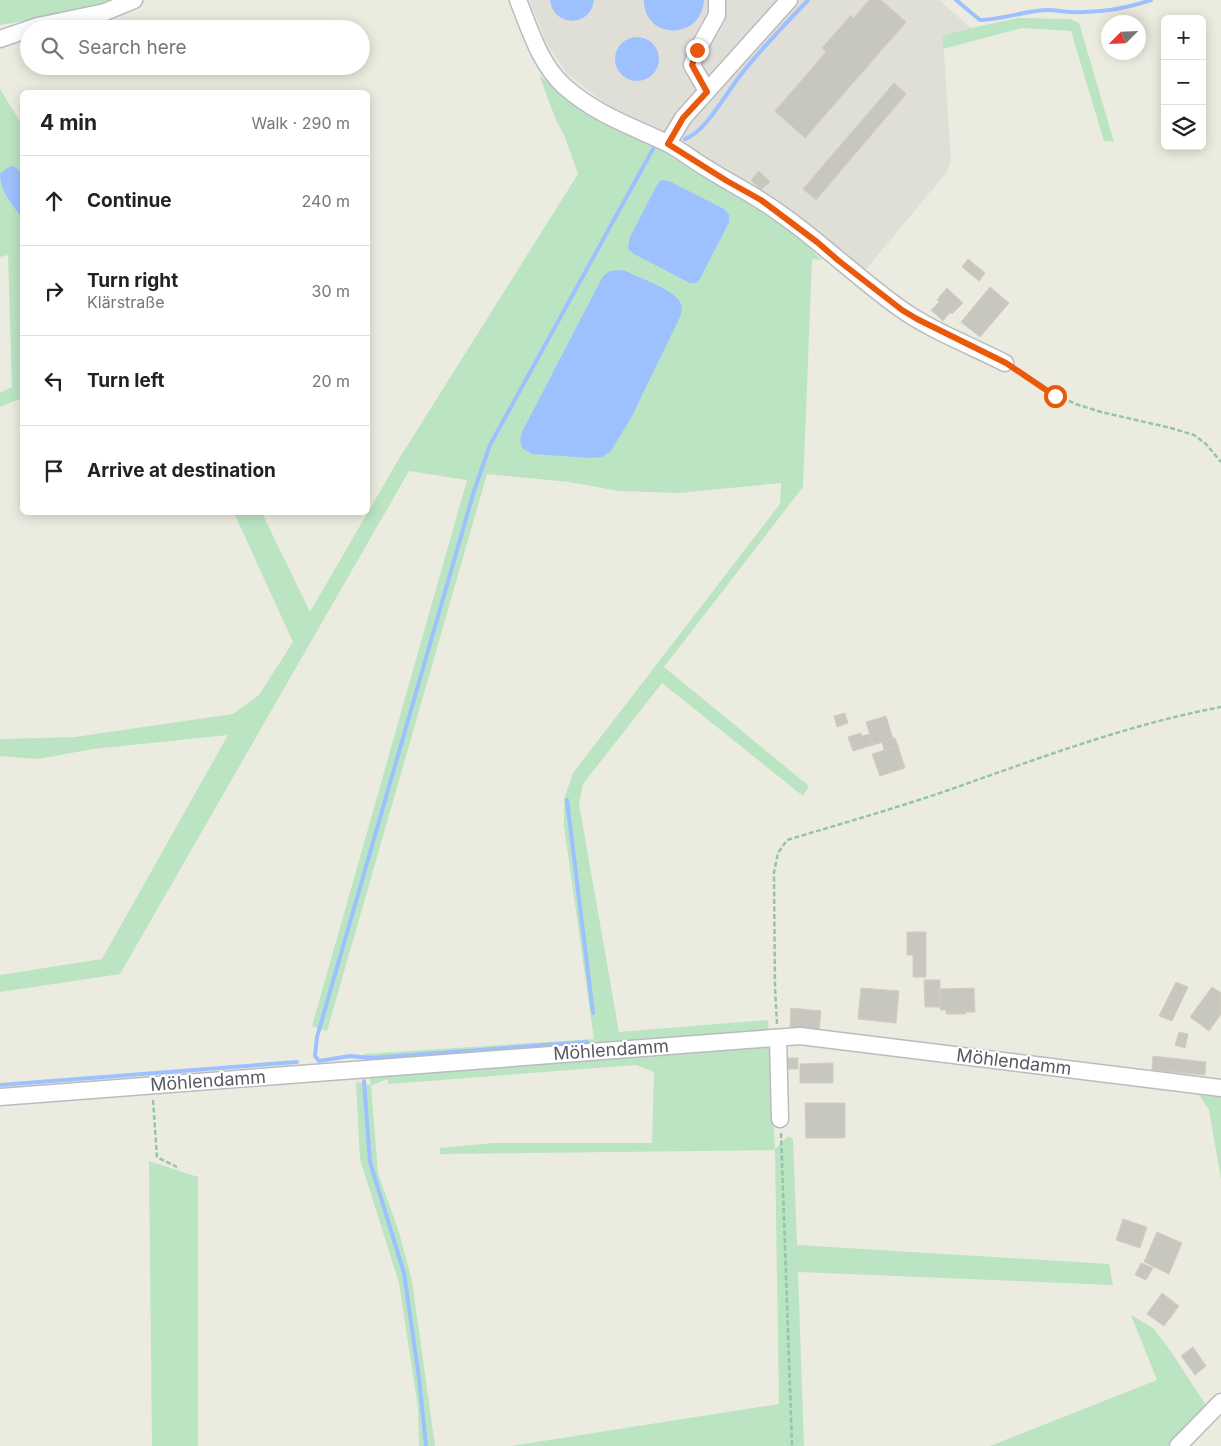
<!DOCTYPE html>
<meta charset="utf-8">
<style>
:root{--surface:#fff;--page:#f6f6f6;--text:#222;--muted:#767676;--line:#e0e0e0}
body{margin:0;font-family:Inter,sans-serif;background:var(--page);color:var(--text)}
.controls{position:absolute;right:15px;top:15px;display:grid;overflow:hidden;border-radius:8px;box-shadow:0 2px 12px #0003}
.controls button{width:45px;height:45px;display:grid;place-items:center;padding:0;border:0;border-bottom:1px solid var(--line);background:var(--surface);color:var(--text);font:25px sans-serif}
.compass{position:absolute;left:1101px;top:15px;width:45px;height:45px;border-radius:50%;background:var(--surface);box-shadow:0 2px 12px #0003;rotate:246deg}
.stop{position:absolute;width:15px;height:15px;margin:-11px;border:4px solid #ea580c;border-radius:50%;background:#fff}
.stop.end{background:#ea580c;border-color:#fff;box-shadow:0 1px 5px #0008}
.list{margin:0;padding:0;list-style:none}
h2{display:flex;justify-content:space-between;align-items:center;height:65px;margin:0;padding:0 20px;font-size:21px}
h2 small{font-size:16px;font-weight:400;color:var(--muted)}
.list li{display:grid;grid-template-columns:32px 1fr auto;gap:15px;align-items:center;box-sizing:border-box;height:90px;padding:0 20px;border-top:1px solid var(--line)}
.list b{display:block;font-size:19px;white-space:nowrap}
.list p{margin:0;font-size:16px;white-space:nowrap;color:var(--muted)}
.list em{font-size:16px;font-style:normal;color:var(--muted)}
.icon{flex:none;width:28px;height:28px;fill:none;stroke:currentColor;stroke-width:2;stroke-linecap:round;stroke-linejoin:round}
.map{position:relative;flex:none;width:1221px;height:1446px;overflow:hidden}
.search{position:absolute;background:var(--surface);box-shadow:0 2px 12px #0003;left:20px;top:20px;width:350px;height:55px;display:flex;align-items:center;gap:12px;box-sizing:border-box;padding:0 18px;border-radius:28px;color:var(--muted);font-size:19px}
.panel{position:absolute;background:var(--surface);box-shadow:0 2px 12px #0003;left:20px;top:90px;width:350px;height:425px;border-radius:8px}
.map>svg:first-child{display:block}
.industrial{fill:#dfded7}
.green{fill:#bbe4c3}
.water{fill:#9dc1fe}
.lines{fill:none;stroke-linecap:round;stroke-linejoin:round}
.stream{stroke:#9dc1fe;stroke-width:4}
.building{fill:#c8c7bf;stroke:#d0cebe}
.minor-casing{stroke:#babbc1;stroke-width:19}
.path{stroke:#95c4ab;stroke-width:2.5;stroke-dasharray:5 2.5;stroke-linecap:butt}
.minor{stroke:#fff;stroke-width:16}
.route{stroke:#ea580c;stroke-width:6}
.labels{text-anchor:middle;stroke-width:4;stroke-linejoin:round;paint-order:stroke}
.street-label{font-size:18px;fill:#585a61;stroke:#fff}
</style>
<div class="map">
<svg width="1221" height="1446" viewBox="0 0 1221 1446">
<rect width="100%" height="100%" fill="#ecebdf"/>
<path class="industrial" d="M529 0H939L971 28 943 37 951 162 946 173 862 274 663 134 609 106 567 74 547 44Z"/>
<g class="green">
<path d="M0 0H121L82 11 0 25Z"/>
<path d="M1018 18 1070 19 1079 23 1114 142 1104 141 1071 31 1022 28 943 49V36L971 28Z"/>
<path d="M539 75 562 94 607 125 659 145 751 201 802 241 822 260 812 259 803 487 664 667 809 786 803 796 662 683 583 784 579 804 619 1032 768 1020 775 1149 788 1136 793 1139 797 1245 1109 1264 1113 1285 798 1272 804 1446H511L779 1404 775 1150 440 1154V1148L493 1143H652L654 1072 636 1065 389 1084 387 1079 371 1086 378 1173 399 1232 412 1281 435 1446H419L418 1408 399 1283 360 1159 356 1082 371 1085 364 1054 594 1039 564 826V799L573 773 780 504 781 483 678 493 619 491 569 482 487 474 327 1031 312 1026 467 480 409 471 120 974 0 992V975L102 959 228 735 93 749 38 759 0 756V739L75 737 233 714 259 695 293 642 234 513H262L310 612 397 462 578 174 565 137 556 120Z"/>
<path d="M0 89 22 125V172L21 170 7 168 0 174Z"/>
<path d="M0 178 11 204 22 218V398L0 407V393L12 387 8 255 0 257Z"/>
<path d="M1199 1095 1221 1097V1179L1209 1110Z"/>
<path d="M149 1161 198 1177V1446H152Z"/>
<path d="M1131 1315 1153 1328 1170 1350 1207 1407 1168 1446H990L1157 1380Z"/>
</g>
<g class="water">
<path d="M550 0H594C591 28 553 27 550 0Z"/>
<path d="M644 0H704C701 42 643 39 644 0Z"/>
<circle cx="637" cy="59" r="22"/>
<path d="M13 166 22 172V218C13 206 0 191 0 174L7 168Z"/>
<path d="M661 180 669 181 724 209 729 215V222L700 279 696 283H690L634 254 628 249 630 237 657 185Z"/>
<path d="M623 270C637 277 673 289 680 302 683 307 682 311 680 317L630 420 610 452 602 457 591 458 532 454 522 448 520 440 522 432 603 276 610 271Z"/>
</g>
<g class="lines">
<g class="stream">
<path d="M956 0 980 20C1003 20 1026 10 1048 10 1056 10 1064 12 1071 12 1099 13 1125 9 1151 0"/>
<path d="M685 139C707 131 727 91 743 72 763 47 786 23 808 0"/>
<path d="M567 800 593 1013"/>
<path d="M587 1042 371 1058 350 1056 319 1061 315 1056 317 1037 474 491 490 445 653 149"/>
<path d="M364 1081 370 1162 404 1273 419 1378 426 1446"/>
<path d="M0 1085 297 1062"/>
</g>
</g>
<g class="building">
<path d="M869 0H881L906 22 805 138 775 111 826 52 822 48 851 15 853 19Z"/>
<path d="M894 83 906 94 816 200 803 189Z"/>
<path d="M759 171 770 182 761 190 751 180Z"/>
<path d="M968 259 985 273 979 281 962 267Z"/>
<path d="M990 287 1009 303 980 337 961 322Z"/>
<path d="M947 288 963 303 952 314 937 300Z"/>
<path d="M939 302 950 312 943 321 931 310Z"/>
<path d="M845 713 848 723 837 727 834 716Z"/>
<path d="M886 716 893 739 873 745 866 722Z"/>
<path d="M861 733 862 736 870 734 873 745 853 751 848 737Z"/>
<path d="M895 738 898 746 884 750 882 742Z"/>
<path d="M898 746 905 768 880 776 872 754Z"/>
<path d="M907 932H926V977H913V955H907Z"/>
<path d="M924 980H940V1007H925Z"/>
<path d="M1176 982 1188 987 1172 1021 1159 1016Z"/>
<path d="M1212 987 1221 993V1014L1209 1031 1190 1017Z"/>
<path d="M861 988 899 991 896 1023 858 1019Z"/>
<path d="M974 988 975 1012H966V1014H946V1010H940V989Z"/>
<path d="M791 1008 821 1011 819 1030 790 1027Z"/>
<path d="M1179 1032 1188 1034 1185 1048 1175 1045Z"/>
<path d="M1153 1056 1206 1062 1205 1075 1152 1070Z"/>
<rect x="787" y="1058" width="11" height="11"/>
<path d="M833 1063V1083H800V1064Z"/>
<path d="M805 1103H845V1138H806Z"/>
<path d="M1123 1219 1147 1227 1140 1248 1116 1240Z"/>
<path d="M1157 1232 1182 1243 1169 1274 1144 1262Z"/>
<path d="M1141 1263 1153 1268 1146 1280 1135 1275Z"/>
<path d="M1162 1293 1179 1306 1164 1326 1147 1314Z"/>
<path d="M1193 1347 1206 1366 1195 1375 1181 1356Z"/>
</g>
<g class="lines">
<defs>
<g id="minor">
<path d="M518 0C530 30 540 64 564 86 597 115 629 125 667 143 681 150 694 161 708 169 725 180 743 189 760 200 811 232 853 275 901 309 932 331 972 346 1005 363"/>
<path d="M0 39 38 26 105 12 134 0"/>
<path d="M707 91 692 65 697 51 717 15V0"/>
<path d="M668 143 683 118 789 0"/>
<path d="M778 1038 780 1119"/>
<path d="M0 1097 800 1036 1221 1088"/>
<path d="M1178 1446 1221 1402"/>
</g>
</defs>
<use href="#minor" class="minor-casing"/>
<g class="path">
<path d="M1017 371 1055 395 1076 404 1101 412 1171 428 1194 435 1206 444 1221 462"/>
<path d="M777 1024 775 988 774 872 778 853 787 840C840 824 893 809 946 791 1037 759 1126 725 1221 707"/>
<path d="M153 1100 157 1157 177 1167"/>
<path d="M781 1133 792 1446"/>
</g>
<use href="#minor" class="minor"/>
</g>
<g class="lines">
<path class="route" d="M697 50 692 65 707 92 683 118 668 144 727 181 761 200 817 242 839 261 902 310 917 319 1006 363 1055 396"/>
</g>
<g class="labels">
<g class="street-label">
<text transform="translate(611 1050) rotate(-4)" y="6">Möhlendamm</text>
<text transform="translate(1014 1062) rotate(7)" y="6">Möhlendamm</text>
<text transform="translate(208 1081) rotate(-4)" y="6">Möhlendamm</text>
</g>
</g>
</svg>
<div class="controls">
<button>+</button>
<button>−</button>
<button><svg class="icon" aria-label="layers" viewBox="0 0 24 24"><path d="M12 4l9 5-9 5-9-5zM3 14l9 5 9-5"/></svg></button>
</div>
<svg class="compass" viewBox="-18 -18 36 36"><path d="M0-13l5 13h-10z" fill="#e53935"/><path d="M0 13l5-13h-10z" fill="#767676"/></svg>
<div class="stop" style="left:1055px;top:396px"></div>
<div class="stop end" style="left:697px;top:50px"></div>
<div class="search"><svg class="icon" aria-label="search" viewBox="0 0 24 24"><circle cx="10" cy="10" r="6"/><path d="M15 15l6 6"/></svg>Search here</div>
<section class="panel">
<h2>4 min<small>Walk · 290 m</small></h2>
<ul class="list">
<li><svg class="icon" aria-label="ahead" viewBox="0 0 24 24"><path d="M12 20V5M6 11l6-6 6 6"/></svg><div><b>Continue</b></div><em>240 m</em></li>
<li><svg class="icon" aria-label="right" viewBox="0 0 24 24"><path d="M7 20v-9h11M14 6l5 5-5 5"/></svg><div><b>Turn right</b><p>Klärstraße</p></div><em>30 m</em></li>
<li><svg class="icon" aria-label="left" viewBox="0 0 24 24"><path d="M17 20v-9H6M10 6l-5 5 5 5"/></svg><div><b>Turn left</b></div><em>20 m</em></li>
<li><svg class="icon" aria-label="arrive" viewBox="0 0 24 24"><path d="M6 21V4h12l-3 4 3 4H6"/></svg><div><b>Arrive at destination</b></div></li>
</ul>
</section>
</div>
